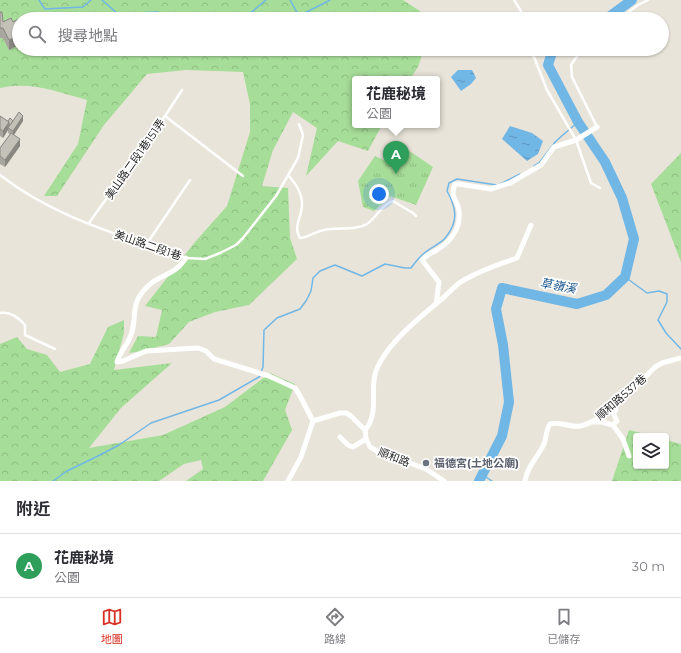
<!DOCTYPE html>
<html lang="zh-TW">
<meta charset="utf-8">
<style>
:root{--surface:#fff;--page:#f2f2f3;--text:#2b2b33;--muted:#7c7c81;--line:#e1e1e2;--accent:#d93025}
body{margin:0;font-family:Montserrat,"Noto Sans TC",sans-serif;background:var(--page);color:var(--text)}
.controls{position:absolute;right:12px;bottom:12px;display:grid;overflow:hidden;border-radius:4px;box-shadow:0 1px 3px #0004}
.controls button{width:36px;height:36px;display:grid;place-items:center;padding:0;border:0;border-bottom:1px solid var(--line);background:var(--surface);color:var(--text);font:20px sans-serif}
.you{position:absolute;left:379px;top:194px;width:14px;height:14px;margin:-10px;border:3px solid #fff;border-radius:50%;background:#1a73e8;box-shadow:0 0 0 6px #1a73e833}
.badge{display:grid;place-items:center;width:26px;height:26px;border-radius:50%;background:var(--accent);color:#fff;font-size:13px;font-weight:700}
.pin{position:absolute;translate:-50% -33px;filter:drop-shadow(0 1px 2px #0008)}
.pin::after{content:'';position:absolute;top:21px;width:14px;height:12px;background:inherit;clip-path:polygon(0 0,100% 0,50% 100%)}
.popup{position:absolute;left:352px;top:76px;width:88px;height:52px;box-sizing:border-box;display:grid;place-content:center;border-radius:4px;background:var(--surface);filter:drop-shadow(0 1px 3px #0005);font-size:13px;white-space:nowrap;color:var(--muted)}
.popup b{font-size:15px;color:var(--text)}
.popup::after{content:'';position:absolute;left:50%;top:100%;margin-left:-8px;border:8px solid transparent;border-top-color:var(--surface)}
.list{margin:0;padding:0;list-style:none}
h2{display:flex;justify-content:space-between;align-items:center;height:52px;margin:0;padding:0 16px;font-size:17px}
h2 small{font-size:13px;font-weight:400;color:var(--muted)}
.list li{display:grid;grid-template-columns:26px 1fr auto;gap:12px;align-items:center;box-sizing:border-box;height:64px;padding:0 16px;border-top:1px solid var(--line)}
.list b{display:block;font-size:15px;white-space:nowrap}
.list p{margin:0;font-size:13px;white-space:nowrap;color:var(--muted)}
.list em{font-size:13px;font-style:normal;color:var(--muted)}
.icon{flex:none;width:22px;height:22px;fill:none;stroke:currentColor;stroke-width:2;stroke-linecap:round;stroke-linejoin:round}
.map{position:relative;flex:none;width:681px;height:481px;overflow:hidden}
.search{position:absolute;background:var(--surface);box-shadow:0 1px 3px #0004;left:12px;right:12px;top:12px;height:44px;display:flex;align-items:center;gap:10px;box-sizing:border-box;padding:0 14px;border-radius:22px;color:var(--muted);font-size:15px}
.sheet{height:116px;background:var(--surface)}
nav{display:flex;justify-content:space-around;align-items:center;box-sizing:border-box;height:56px;border-top:1px solid var(--line);background:var(--surface);font-size:11px;color:var(--muted)}
nav a{display:grid;justify-items:center;gap:2px}
nav .on{color:var(--accent)}
.map>svg:first-child{display:block}
.forest{fill:url(#forest-crowns)}
.park{fill:url(#park-tufts)}
.water{fill:url(#water-ripples)}
.lines{fill:none;stroke-linecap:round;stroke-linejoin:round}
.stream{stroke:#71b7e6;stroke-width:1.5}
.river{stroke:#71b7e6;stroke-width:10}
.service{stroke:#fff;stroke-width:2.5}
.minor{stroke:#fff;stroke-width:5}
.wall{fill:#a9a69f}
.shaded-wall{fill:#898782}
.building{fill:#c4c1b9;stroke:#898782}
.worship-dot{fill:#6b7280;stroke:#fff;stroke-width:1.5}
.labels{text-anchor:middle;stroke-width:3.5;stroke-linejoin:round;paint-order:stroke}
.street-label{font-size:11px;fill:#272727;stroke:#fff}
.worship-label{font-size:11px;font-weight:bold;fill:#5b616d;stroke:#fff;text-anchor:start}
.water-label{font-size:12px;font-style:italic;fill:#15538d;stroke:#fff}
</style>
<div class="map">
<svg width="681" height="481" viewBox="0 0 681 481">
<defs>
<pattern id="forest-crowns" width="20" height="18" patternUnits="userSpaceOnUse"><rect width="20" height="18" fill="#a6dd98"/><path d="M2 6a3 3 0 1 1 6 0M12 15a3 3 0 1 1 6 0" fill="none" stroke="#8fbe83"/></pattern>
<pattern id="park-tufts" width="24" height="20" patternUnits="userSpaceOnUse"><rect width="24" height="20" fill="#a6dd98"/><path d="M3 7l-1-3M5 7V3M7 7l1-3M15 17l-1-3M17 17v-4M19 17l1-3" fill="none" stroke="#8fbe83"/></pattern>
<pattern id="water-ripples" width="26" height="14" patternUnits="userSpaceOnUse"><rect width="26" height="14" fill="#71b7e6"/><path d="M2 4q2-2 4 0t4 0M15 11q2-2 4 0t4 0" fill="none" stroke="#5d95ba"/></pattern>
</defs>
<rect width="100%" height="100%" fill="#e9e4d9"/>
<g class="forest">
<path d="M0 0H403L420 11 427 19H19V49H424L418 67 410 79H355V125H382L368 151 338 141 306 176 317 128 293 112 273 150 262 186 288 188 290 238 297 259 249 305 215 312 189 322 169 344 142 351 129 353 138 336 156 337 162 310 145 306 195 242 227 206 250 132V104L243 72 186 70 147 74 104 125 57 196H44L78 144 87 100C58 92 30 81 0 88Z"/>
<path d="M681 153V262L651 184Z"/>
<path d="M124 320V333L114 370 172 363 121 408 89 448 163 435 225 407 270 373 295 384 285 410 292 430 263 481H186L203 469 201 460 184 464 159 481H0V344L17 337 27 349 47 355 60 372 90 364 108 327Z"/>
<path d="M629 430 653 436H636V466H666V440L681 444V481H612Z"/>
</g>
<path class="park" d="M408 150 433 167 416 205 390 196 374 211 363 207 358 181 375 156 397 166Z"/>
<g class="water">
<path d="M458 70H472L476 78 471 84 461 91 451 77Z"/>
<path d="M510 126 532 133 543 141 538 154 527 161 502 139Z"/>
</g>
<g class="lines">
<g class="stream">
<path d="M39 0 45 9 83 7 91 0"/>
<path d="M102 0 118 14 158 12 163 19"/>
<path d="M290 0 299 16 330 0"/>
<path d="M194 19 198 16 248 15 266 0"/>
<path d="M534 166 539 163 556 141 578 122"/>
<path d="M500 184 520 174"/>
<path d="M625 277 647 293 659 291 667 294V302L658 320 666 333 681 349"/>
<path d="M261 372 263 367 264 330 277 318 300 309 306 301 311 291 313 278 320 271 335 265 362 276 385 264 405 268H411C414 264 418 259 421 256 428 248 440 245 446 237 459 221 456 207 447 191L449 183 457 179 497 185"/>
<path d="M483 475 492 481"/>
<path d="M53 481 67 471 96 457 119 445 151 423 219 400 259 377 260 376"/>
</g>
<g class="river">
<path d="M606 19 632 0"/>
<path d="M479 481 502 436 509 402 503 345 496 309 502 288 577 304 606 295 625 277 634 239 622 198 605 162 578 122 548 65 553 49"/>
</g>
<g class="service">
<path d="M514 0 521 11V19"/>
<path d="M619 19 638 5 648 0"/>
<path d="M520 49 531 53 534 57 547 90 576 140 591 183 600 188"/>
<path d="M582 49 571 65 572 77 597 127"/>
<path d="M165 116 182 90"/>
<path d="M0 175C52 216 117 234 178 256L186 258 205 259 220 253 236 245 243 238 276 196 298 158 303 135 299 124"/>
<path d="M288 175C297 185 305 197 301 212 299 221 294 229 300 238 308 238 316 231 324 230 338 227 355 231 367 224 377 217 381 205 393 201L413 213 416 216"/>
<path d="M89 223 165 116 243 176"/>
<path d="M146 245 190 180"/>
<path d="M0 313C10 311 19 318 25 325V335L55 349"/>
</g>
<g class="minor">
<path d="M186 258C183 262 180 266 176 269 167 276 155 278 147 287 129 305 138 314 131 335 128 344 120 352 117 362L123 361 146 351 198 348 206 351 214 359 269 376 295 388 299 394 313 421"/>
<path d="M436 304 439 282 422 260C426 255 432 253 437 250 451 241 461 228 459 211 458 198 449 200 455 184H458L491 189 510 183 541 165 554 147 576 140 597 127"/>
<path d="M593 422H602L613 425 617 421 613 413 616 410"/>
<path d="M613 425 623 439 629 456"/>
<path d="M365 430C380 413 369 390 376 371 386 344 421 316 443 298 450 292 456 284 464 280 480 271 499 264 517 258L531 225"/>
<path d="M340 437 348 445 353 447 366 439"/>
<path d="M288 481 301 457 313 421 340 413H346L351 416 365 430 366 439 370 447 377 451 426 469 444 481"/>
<path d="M525 481C527 467 537 458 543 446 547 439 545 432 550 424 560 421 570 428 580 426 605 421 637 385 655 367L662 363 681 358"/>
</g>
</g>
<g class="wall">
<path d="M0 12 3 22H13L19 19V45L9 50 3 38H0Z"/>
<path d="M0 116 8 121H23L14 135 20 146 5 167 0 164V148L10 134 8 133V130L3 138 0 136Z"/>
</g>
<g class="shaded-wall">
<path d="M19 35V45L9 50V40Z"/>
<path d="M23 116V121L13 136V131Z"/>
<path d="M9 122 8 130 3 138V131Z"/>
<path d="M20 139V146L5 167V160Z"/>
</g>
<g class="building">
<path d="M0 12H2L3 22 11 18 13 22 26 15 27 19H19V35L9 40 3 28H0Z"/>
<path d="M19 112 23 116 13 131 8 128Z"/>
<path d="M0 116 9 122 3 131 0 129Z"/>
<path d="M10 118 13 121 10 125H9V122L8 121Z"/>
<path d="M11 133 20 139 5 160 0 156V148Z"/>
</g>
<circle class="worship-dot" cx="426" cy="463" r="4"/>
<g class="labels">
<g class="street-label">
<text transform="translate(135 159) rotate(-55)" y="4">美山路二段1巷151弄</text>
<text transform="translate(148 245) rotate(19)" y="4">美山路二段1巷</text>
<text transform="translate(621 397) rotate(-41)" y="4">順和路537巷</text>
<text transform="translate(394 457) rotate(21)" y="4">順和路</text>
</g>
<g class="worship-label">
<text x="434" y="467">福德宮(土地公廟)</text>
</g>
<g class="water-label">
<text transform="translate(558 286) rotate(10)" y="4">草嶺溪</text>
</g>
</g>
</svg>
<div class="controls">
<button><svg class="icon" aria-label="layers" viewBox="0 0 24 24"><path d="M12 4l9 5-9 5-9-5zM3 14l9 5 9-5"/></svg></button>
</div>
<div class="you"></div>
<div class="pin badge" style="left:396px;top:174px;background:#2e9e5b">A</div>
<div class="popup"><b>花鹿秘境</b>公園</div>
<div class="search"><svg class="icon" aria-label="search" viewBox="0 0 24 24"><circle cx="10" cy="10" r="6"/><path d="M15 15l6 6"/></svg>搜尋地點</div>
</div>
<section class="sheet">
<h2>附近<small></small></h2>
<ul class="list">
<li><span class="badge" style="background:#2e9e5b">A</span><div><b>花鹿秘境</b><p>公園</p></div><em>30 m</em></li>
</ul>
</section>
<nav>
<a class="on"><svg class="icon" aria-label="map" viewBox="0 0 24 24"><path d="M3 6l6-2 6 2 6-2v14l-6 2-6-2-6 2zM9 4v14M15 6v14"/></svg>地圖</a>
<a><svg class="icon" aria-label="directions" viewBox="0 0 24 24"><path d="M12 3l9 9-9 9-9-9zM9 14v-3h6M13 9l2 2-2 2"/></svg>路線</a>
<a><svg class="icon" aria-label="saved" viewBox="0 0 24 24"><path d="M7 4h10v16l-5-4-5 4z"/></svg>已儲存</a>
</nav>
